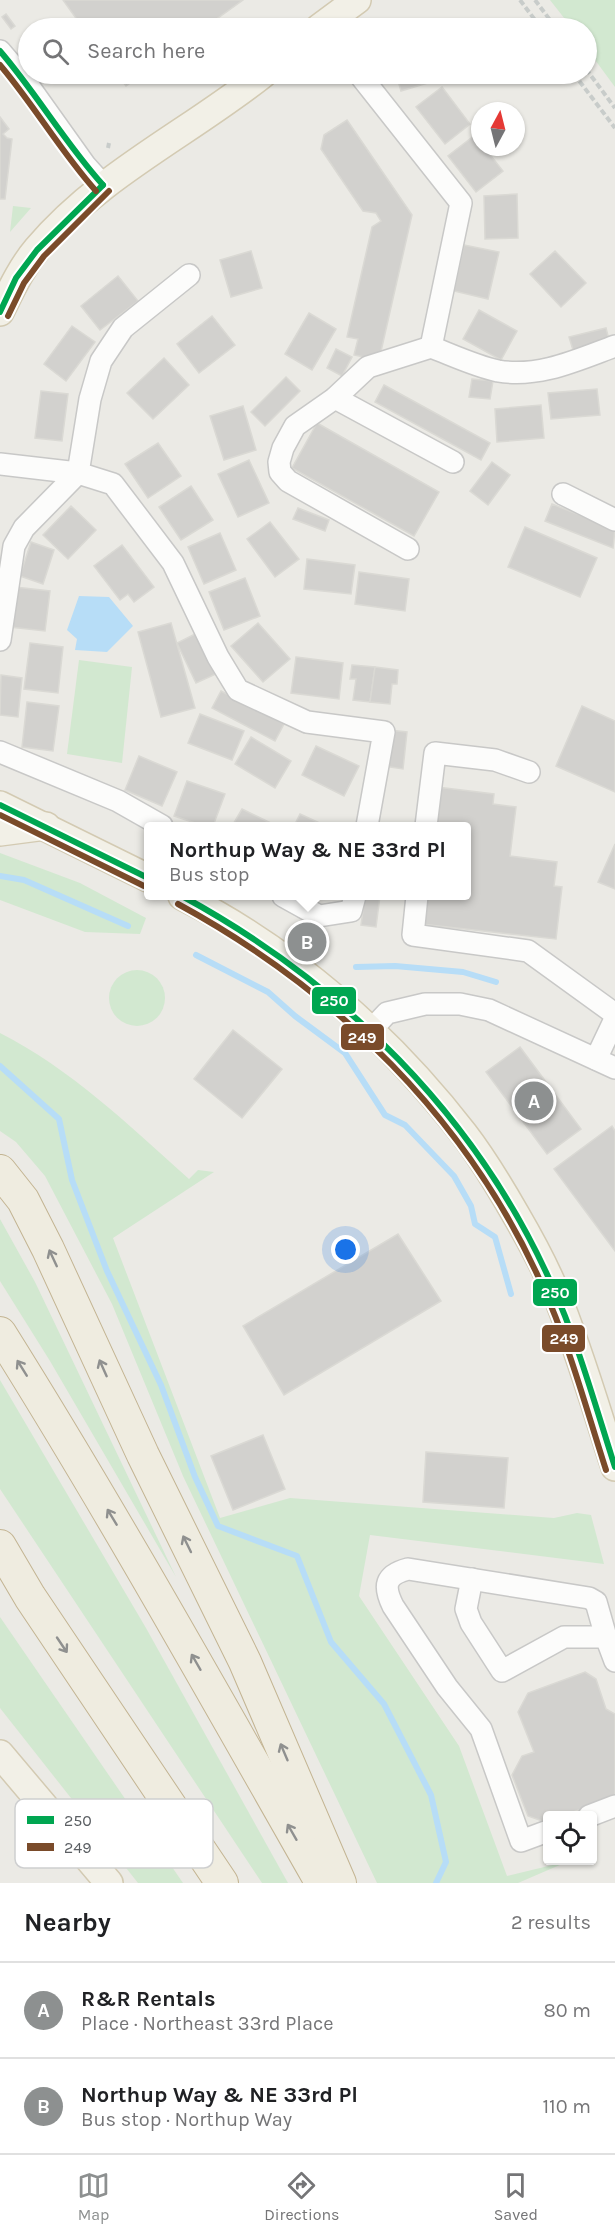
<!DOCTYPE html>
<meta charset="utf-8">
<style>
:root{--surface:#fff;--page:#f6f6f6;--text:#202124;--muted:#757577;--line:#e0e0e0;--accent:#8d9090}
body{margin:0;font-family:Karla,sans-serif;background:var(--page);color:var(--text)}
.controls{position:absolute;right:18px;bottom:18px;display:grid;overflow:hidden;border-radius:6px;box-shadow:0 2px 4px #0004}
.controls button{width:54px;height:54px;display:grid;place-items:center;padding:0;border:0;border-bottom:2px solid var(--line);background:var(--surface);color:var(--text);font:30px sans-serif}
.compass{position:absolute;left:471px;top:102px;width:54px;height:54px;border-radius:50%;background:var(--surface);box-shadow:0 2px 4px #0004;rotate:7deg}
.you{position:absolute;left:346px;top:1250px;width:21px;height:21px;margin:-15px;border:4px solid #fff;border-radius:50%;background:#1a73e8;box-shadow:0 0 0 9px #1a73e833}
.badge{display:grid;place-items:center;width:39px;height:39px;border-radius:50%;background:var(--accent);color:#fff;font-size:20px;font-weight:700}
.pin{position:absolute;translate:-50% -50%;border:3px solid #fff;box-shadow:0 2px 6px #0006}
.popup{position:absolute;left:144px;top:822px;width:327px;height:78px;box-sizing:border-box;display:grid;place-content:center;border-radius:6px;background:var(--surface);filter:drop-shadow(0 2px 4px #0005);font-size:20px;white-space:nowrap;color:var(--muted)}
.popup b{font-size:22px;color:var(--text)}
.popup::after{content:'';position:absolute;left:50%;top:100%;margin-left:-12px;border:12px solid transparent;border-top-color:var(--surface)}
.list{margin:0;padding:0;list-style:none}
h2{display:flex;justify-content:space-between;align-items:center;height:78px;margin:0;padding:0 24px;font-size:26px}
h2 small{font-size:20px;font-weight:400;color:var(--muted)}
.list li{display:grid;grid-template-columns:39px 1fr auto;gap:18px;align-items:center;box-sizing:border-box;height:96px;padding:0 24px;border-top:2px solid var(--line)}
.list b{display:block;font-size:22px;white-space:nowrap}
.list p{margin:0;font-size:20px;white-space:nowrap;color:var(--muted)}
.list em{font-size:20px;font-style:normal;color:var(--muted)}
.icon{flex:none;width:33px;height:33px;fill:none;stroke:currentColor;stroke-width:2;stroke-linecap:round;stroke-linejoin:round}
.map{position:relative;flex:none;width:615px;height:1883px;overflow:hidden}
.search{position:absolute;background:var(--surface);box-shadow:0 2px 4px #0004;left:18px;right:18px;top:18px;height:66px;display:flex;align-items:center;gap:15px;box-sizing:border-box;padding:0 21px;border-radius:33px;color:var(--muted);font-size:22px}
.sheet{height:270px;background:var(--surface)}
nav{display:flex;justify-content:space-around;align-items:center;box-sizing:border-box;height:84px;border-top:2px solid var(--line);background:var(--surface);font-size:16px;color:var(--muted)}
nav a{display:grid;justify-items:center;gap:3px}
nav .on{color:var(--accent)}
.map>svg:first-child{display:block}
.green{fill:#d2e8d0}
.water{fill:#b7ddf7}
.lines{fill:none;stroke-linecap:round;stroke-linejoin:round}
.stream{stroke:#b7ddf7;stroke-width:6}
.building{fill:#d2d1ce;stroke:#dad9d4;stroke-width:1.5}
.minor-casing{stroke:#c8c8c7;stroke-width:24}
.major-casing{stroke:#d3cab2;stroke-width:30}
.highway-casing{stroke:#c3b492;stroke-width:34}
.path{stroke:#c8ccca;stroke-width:4;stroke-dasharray:6 3;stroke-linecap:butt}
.minor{stroke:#fcfcfb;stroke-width:21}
.major{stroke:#f2f0e7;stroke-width:27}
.highway{stroke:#efece0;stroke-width:32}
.bus-1-casing{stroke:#fff;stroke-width:10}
.bus-2-casing{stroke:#fff;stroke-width:10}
.bus-1{stroke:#00a651;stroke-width:6}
.bus-2{stroke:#7a4b2a;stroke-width:6}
.oneway{stroke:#8f908f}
.key{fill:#fff;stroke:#cecfd0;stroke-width:1.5}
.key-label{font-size:16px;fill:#5b5f63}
.line-badge{stroke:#fff;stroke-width:2}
.badge-label{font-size:16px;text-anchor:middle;font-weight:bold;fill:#fff}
</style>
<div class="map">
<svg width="615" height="1883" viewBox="0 0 615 1883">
<rect width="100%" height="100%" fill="#ebeae5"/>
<g class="green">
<path d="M550 0H615V87L587 49 586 28H572Z"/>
<path d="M13 206 31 208 10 232Z"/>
<path d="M79 660 132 667 122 763 67 754Z"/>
<path d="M0 853 80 883 146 918 140 934 85 932 0 900Z"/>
<circle cx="137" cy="998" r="28"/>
<path d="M0 1033C71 1069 130 1126 189 1179L198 1170 214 1172 113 1238 220 1518 290 1498 554 1518 577 1513 591 1515 604 1564 370 1535 359 1596 459 1746 507 1876 569 1861 518 1883H377L183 1476 112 1304 45 1176 16 1142 0 1131Z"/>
<path d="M0 1219 35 1282 176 1577 50 1361 0 1281Z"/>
<path d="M0 1380 146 1628 288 1883H262L0 1489Z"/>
<path d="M0 1617 183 1883H138L0 1708Z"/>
</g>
<path class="water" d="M79 596 109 597 133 626 107 652 75 650 77 639 67 630Z"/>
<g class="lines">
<g class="stream">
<path d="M0 876 24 880 128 926"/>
<path d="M196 955 268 992 295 1016 345 1053 385 1115 405 1125 454 1176 471 1206 475 1224 495 1237 511 1294"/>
<path d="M356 967 395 966 463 972 496 982"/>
<path d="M0 1066 59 1119 72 1180 107 1271 161 1385 195 1477 218 1526 297 1556 331 1642 384 1704 431 1795 446 1862 436 1883"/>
</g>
</g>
<g class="building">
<path d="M63 0H243L204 28H83Z"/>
<path d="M6 14 15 26 11 29 2 17Z"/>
<path d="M117 74H143L126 86Z"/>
<path d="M396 74H429L431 82 401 91Z"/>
<path d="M442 87 470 124 445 144 416 107Z"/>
<path d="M0 117 9 129 3 134 7 138 12 139 5 199H0Z"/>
<path d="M347 120 412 215 379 360 354 355 358 339 347 337 372 227 381 221 376 213 363 211 321 149 324 135Z"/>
<path d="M475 135 480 142V147H484L503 171 476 192 448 156Z"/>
<path d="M517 194 518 238 485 239 484 196Z"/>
<path d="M464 245 499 252 488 299 454 291Z"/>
<path d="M251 251 262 288 231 297 220 260Z"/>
<path d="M555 251 586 283 561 307 530 274Z"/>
<path d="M118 276 138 301 100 330 81 306Z"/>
<path d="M479 310 517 331 501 360 463 339Z"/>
<path d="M309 313 336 329 312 370 285 354Z"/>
<path d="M212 316 235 345 199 373 177 344Z"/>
<path d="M72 326 95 342 66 381 44 364Z"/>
<path d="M606 328 610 344 574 353 569 337Z"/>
<path d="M336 349 352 357 342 376 327 368Z"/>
<path d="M164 358 189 385 153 419 127 393Z"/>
<path d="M286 377 300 391 265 426 251 412Z"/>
<path d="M472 379 493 381 490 399 469 397Z"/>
<path d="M384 385 490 443 481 460 375 402Z"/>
<path d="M597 389 600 415 551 419 548 393Z"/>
<path d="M41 391 68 394 62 441 35 438Z"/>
<path d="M541 405 544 438 497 442 495 409Z"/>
<path d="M243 406 256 450 224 460 210 416Z"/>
<path d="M317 423 439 492 414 536 292 468Z"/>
<path d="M158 443 181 476 148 498 125 464Z"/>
<path d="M249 460 269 503 238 517 218 474Z"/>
<path d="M492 462 510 475 488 505 470 491Z"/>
<path d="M191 486 213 520 181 540 159 507Z"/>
<path d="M552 504 615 529 613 548 545 521Z"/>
<path d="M71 506 96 530 68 559 43 535Z"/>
<path d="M298 508 329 520 325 531 293 519Z"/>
<path d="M270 522 299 559 275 577 247 539Z"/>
<path d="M525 527 597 558 580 597 508 567Z"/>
<path d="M220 533 236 570 204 584 188 547Z"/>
<path d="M31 542 54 550 43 584 20 576Z"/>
<path d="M122 545 154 587 134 602 128 594 120 600 94 566Z"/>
<path d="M307 559 355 565 351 594 304 589Z"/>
<path d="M359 572 409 579 405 611 355 604Z"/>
<path d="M245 578 260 616 224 630 209 592Z"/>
<path d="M15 587 50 591 45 631 10 627Z"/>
<path d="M171 623 195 708 161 717 138 632Z"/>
<path d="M258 623 290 659 263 682 231 646Z"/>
<path d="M197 633 216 674 196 683 177 643Z"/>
<path d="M30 643 63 647 58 693 24 689Z"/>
<path d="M296 657 343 663 339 699 291 693Z"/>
<path d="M352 665 375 667 370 702 353 700 356 679H350Z"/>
<path d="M375 667 398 670 397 684H392L390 704 370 702Z"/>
<path d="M1 675 22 678 18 717 0 715Z"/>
<path d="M221 691 284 724 275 741 212 708Z"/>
<path d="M27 702 59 706 53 751 22 747Z"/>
<path d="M582 706 615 721V792L556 766Z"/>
<path d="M200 714 244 731 232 760 188 743Z"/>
<path d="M389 730 407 732 403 769 384 766Z"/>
<path d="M251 737 291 761 275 788 235 764Z"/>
<path d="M316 746 359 766 344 796 302 775Z"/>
<path d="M139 756 177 772 162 806 125 790Z"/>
<path d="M187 781 225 794 213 826H204L174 816Z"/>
<path d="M437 787 494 794 493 804 516 807 510 856 557 862 554 886 562 887 556 939 421 924 425 896H466V826H433Z"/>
<path d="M242 809 277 826H232Z"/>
<path d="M300 814 326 826H294Z"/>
<path d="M615 844V889L598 882Z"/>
<path d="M365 896H380L376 927 361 925Z"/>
<path d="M233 1030 282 1069 242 1118 194 1079Z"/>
<path d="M520 1047 581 1129 547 1154 486 1072Z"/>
<path d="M612 1126 615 1131V1251L554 1169Z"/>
<path d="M398 1234 441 1301 284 1395 243 1326Z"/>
<path d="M263 1435 285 1489 233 1510 211 1456Z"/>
<path d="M426 1452 508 1458 504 1508 423 1502Z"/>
<path d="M585 1672 596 1679 606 1709 615 1714V1796L563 1816H548V1821L545 1822 528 1816 512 1775 522 1756 534 1752 518 1712 528 1693Z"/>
</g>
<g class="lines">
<defs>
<g id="minor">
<path d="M0 51 23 78 85 165 103 185"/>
<path d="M359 74 461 203 431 347C452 355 475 366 498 371 539 378 577 360 615 346"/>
<path d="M335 398 453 462"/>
<path d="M0 464 78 473 113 484 173 563 218 657 238 690 307 722 384 732 367 826"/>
<path d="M563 494 615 520"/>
<path d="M408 549 288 481 280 472 279 462 283 448 295 426 335 398 368 367 431 347"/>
<path d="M0 640 14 546 24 528 78 473 90 399 101 361 123 328 189 275"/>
<path d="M0 752 118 801 162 826"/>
<path d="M426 826 435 753 495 760 529 772"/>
<path d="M283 896 319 916 351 911 355 896"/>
<path d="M417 896 413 935 528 951 615 1014"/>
<path d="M371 1030 387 1013 425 1004H460L489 1010 615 1068"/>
<path d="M596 1059 615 1019"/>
<path d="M472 1579 466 1609 471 1623 502 1671 564 1637H606"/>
<path d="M589 1816 615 1806"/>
<path d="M548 1831 521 1841 481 1729 447 1687 393 1606C383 1586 385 1575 408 1569L589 1598 596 1602 606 1637 615 1661"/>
</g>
<g id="major">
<path d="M319 28 357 0"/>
<path d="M0 312C11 290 21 268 37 249 99 175 189 133 263 74"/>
<path d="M0 805 148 878"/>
<path d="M0 832 46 826"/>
<path d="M182 896C292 951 390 1038 464 1134 484 1160 500 1187 516 1215 530 1239 544 1265 555 1291 579 1349 596 1409 615 1467"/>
<path d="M0 1754 109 1883"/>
</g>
<g id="highway">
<path d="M0 1171 23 1200 48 1249 143 1455 245 1662 340 1883"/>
<path d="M0 1333C113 1513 216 1698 321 1882"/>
<path d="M0 1546 30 1597 222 1883"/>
</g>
</defs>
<use href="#minor" class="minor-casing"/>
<use href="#major" class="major-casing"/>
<use href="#highway" class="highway-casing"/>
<g class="path">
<path d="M520 0 541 28"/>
<path d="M535 0 556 28"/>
<path d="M586 69 615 108"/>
<path d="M574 74 615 128"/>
<path d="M108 148 109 143"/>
</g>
<use href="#minor" class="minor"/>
<use href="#major" class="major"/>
<use href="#highway" class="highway"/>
<defs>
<g id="bus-1">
<path d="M0 51C37 94 65 143 103 185"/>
<path d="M0 312 16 278 37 250 103 185"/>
<path d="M0 805 148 878"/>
<path d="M182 896C342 983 476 1115 551 1283 578 1342 595 1405 615 1467"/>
</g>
<g id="bus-2">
<path d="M0 65C34 105 61 152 96 191"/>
<path d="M8 316 24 283 44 256 109 191"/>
<path d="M0 815 144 886"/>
<path d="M178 904C336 990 468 1119 542 1285 569 1344 586 1408 606 1470"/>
</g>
</defs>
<use href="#bus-1" class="bus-1-casing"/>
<use href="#bus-2" class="bus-2-casing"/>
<use href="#bus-1" class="bus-1"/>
<use href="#bus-2" class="bus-2"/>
</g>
<defs><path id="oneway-shaft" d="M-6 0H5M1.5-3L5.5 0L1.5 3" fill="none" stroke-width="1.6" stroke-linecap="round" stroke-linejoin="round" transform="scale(1.5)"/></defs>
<g class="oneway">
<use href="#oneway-shaft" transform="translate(53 1258) rotate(-115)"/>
<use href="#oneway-shaft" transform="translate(22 1368) rotate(-122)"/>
<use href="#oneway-shaft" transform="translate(103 1368) rotate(-114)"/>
<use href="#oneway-shaft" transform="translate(112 1517) rotate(-121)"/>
<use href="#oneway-shaft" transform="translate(187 1544) rotate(-116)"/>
<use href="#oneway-shaft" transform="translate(62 1645) rotate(56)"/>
<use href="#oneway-shaft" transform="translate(196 1662) rotate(-120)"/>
<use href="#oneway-shaft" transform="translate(284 1752) rotate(-113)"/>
<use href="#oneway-shaft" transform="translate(292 1832) rotate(-120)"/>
</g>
<rect x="15" y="1799" width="198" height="69" rx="9" class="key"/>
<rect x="27" y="1816" width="27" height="8" fill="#00a651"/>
<rect x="27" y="1843" width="27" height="8" fill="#7a4b2a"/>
<g class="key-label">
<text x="64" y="1826">250</text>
<text x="64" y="1853">249</text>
</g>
<g class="line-badge">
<rect x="311" y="986" width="46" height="29" rx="6" fill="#00a651"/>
<rect x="340" y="1023" width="45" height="28" rx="6" fill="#7a4b2a"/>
<rect x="532" y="1278" width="46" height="29" rx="6" fill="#00a651"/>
<rect x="541" y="1324" width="45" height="29" rx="6" fill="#7a4b2a"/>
</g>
<g class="badge-label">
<text x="334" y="1006">250</text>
<text x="362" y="1043">249</text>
<text x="555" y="1298">250</text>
<text x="564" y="1344">249</text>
</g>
</svg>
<div class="controls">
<button><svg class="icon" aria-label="locate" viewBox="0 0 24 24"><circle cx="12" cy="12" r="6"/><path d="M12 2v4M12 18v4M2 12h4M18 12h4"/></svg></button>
</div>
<svg class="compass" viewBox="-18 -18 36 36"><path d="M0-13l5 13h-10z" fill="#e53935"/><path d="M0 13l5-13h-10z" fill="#757577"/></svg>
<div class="you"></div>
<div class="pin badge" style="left:534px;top:1101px">A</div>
<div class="pin badge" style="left:307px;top:942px">B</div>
<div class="popup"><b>Northup Way &amp; NE 33rd Pl</b>Bus stop</div>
<div class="search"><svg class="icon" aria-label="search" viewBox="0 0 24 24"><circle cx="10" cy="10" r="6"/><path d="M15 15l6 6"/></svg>Search here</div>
</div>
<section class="sheet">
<h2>Nearby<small>2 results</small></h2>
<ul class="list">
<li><span class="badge">A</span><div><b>R&amp;R Rentals</b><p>Place · Northeast 33rd Place</p></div><em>80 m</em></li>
<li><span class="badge">B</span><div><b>Northup Way &amp; NE 33rd Pl</b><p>Bus stop · Northup Way</p></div><em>110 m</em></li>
</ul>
</section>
<nav>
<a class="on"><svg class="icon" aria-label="map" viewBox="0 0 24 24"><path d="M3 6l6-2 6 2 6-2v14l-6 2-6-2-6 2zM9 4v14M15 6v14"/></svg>Map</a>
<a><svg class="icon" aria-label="directions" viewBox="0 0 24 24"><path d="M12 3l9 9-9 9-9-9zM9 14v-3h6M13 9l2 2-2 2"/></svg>Directions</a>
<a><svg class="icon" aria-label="saved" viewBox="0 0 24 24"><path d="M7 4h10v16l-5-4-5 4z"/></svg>Saved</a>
</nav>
